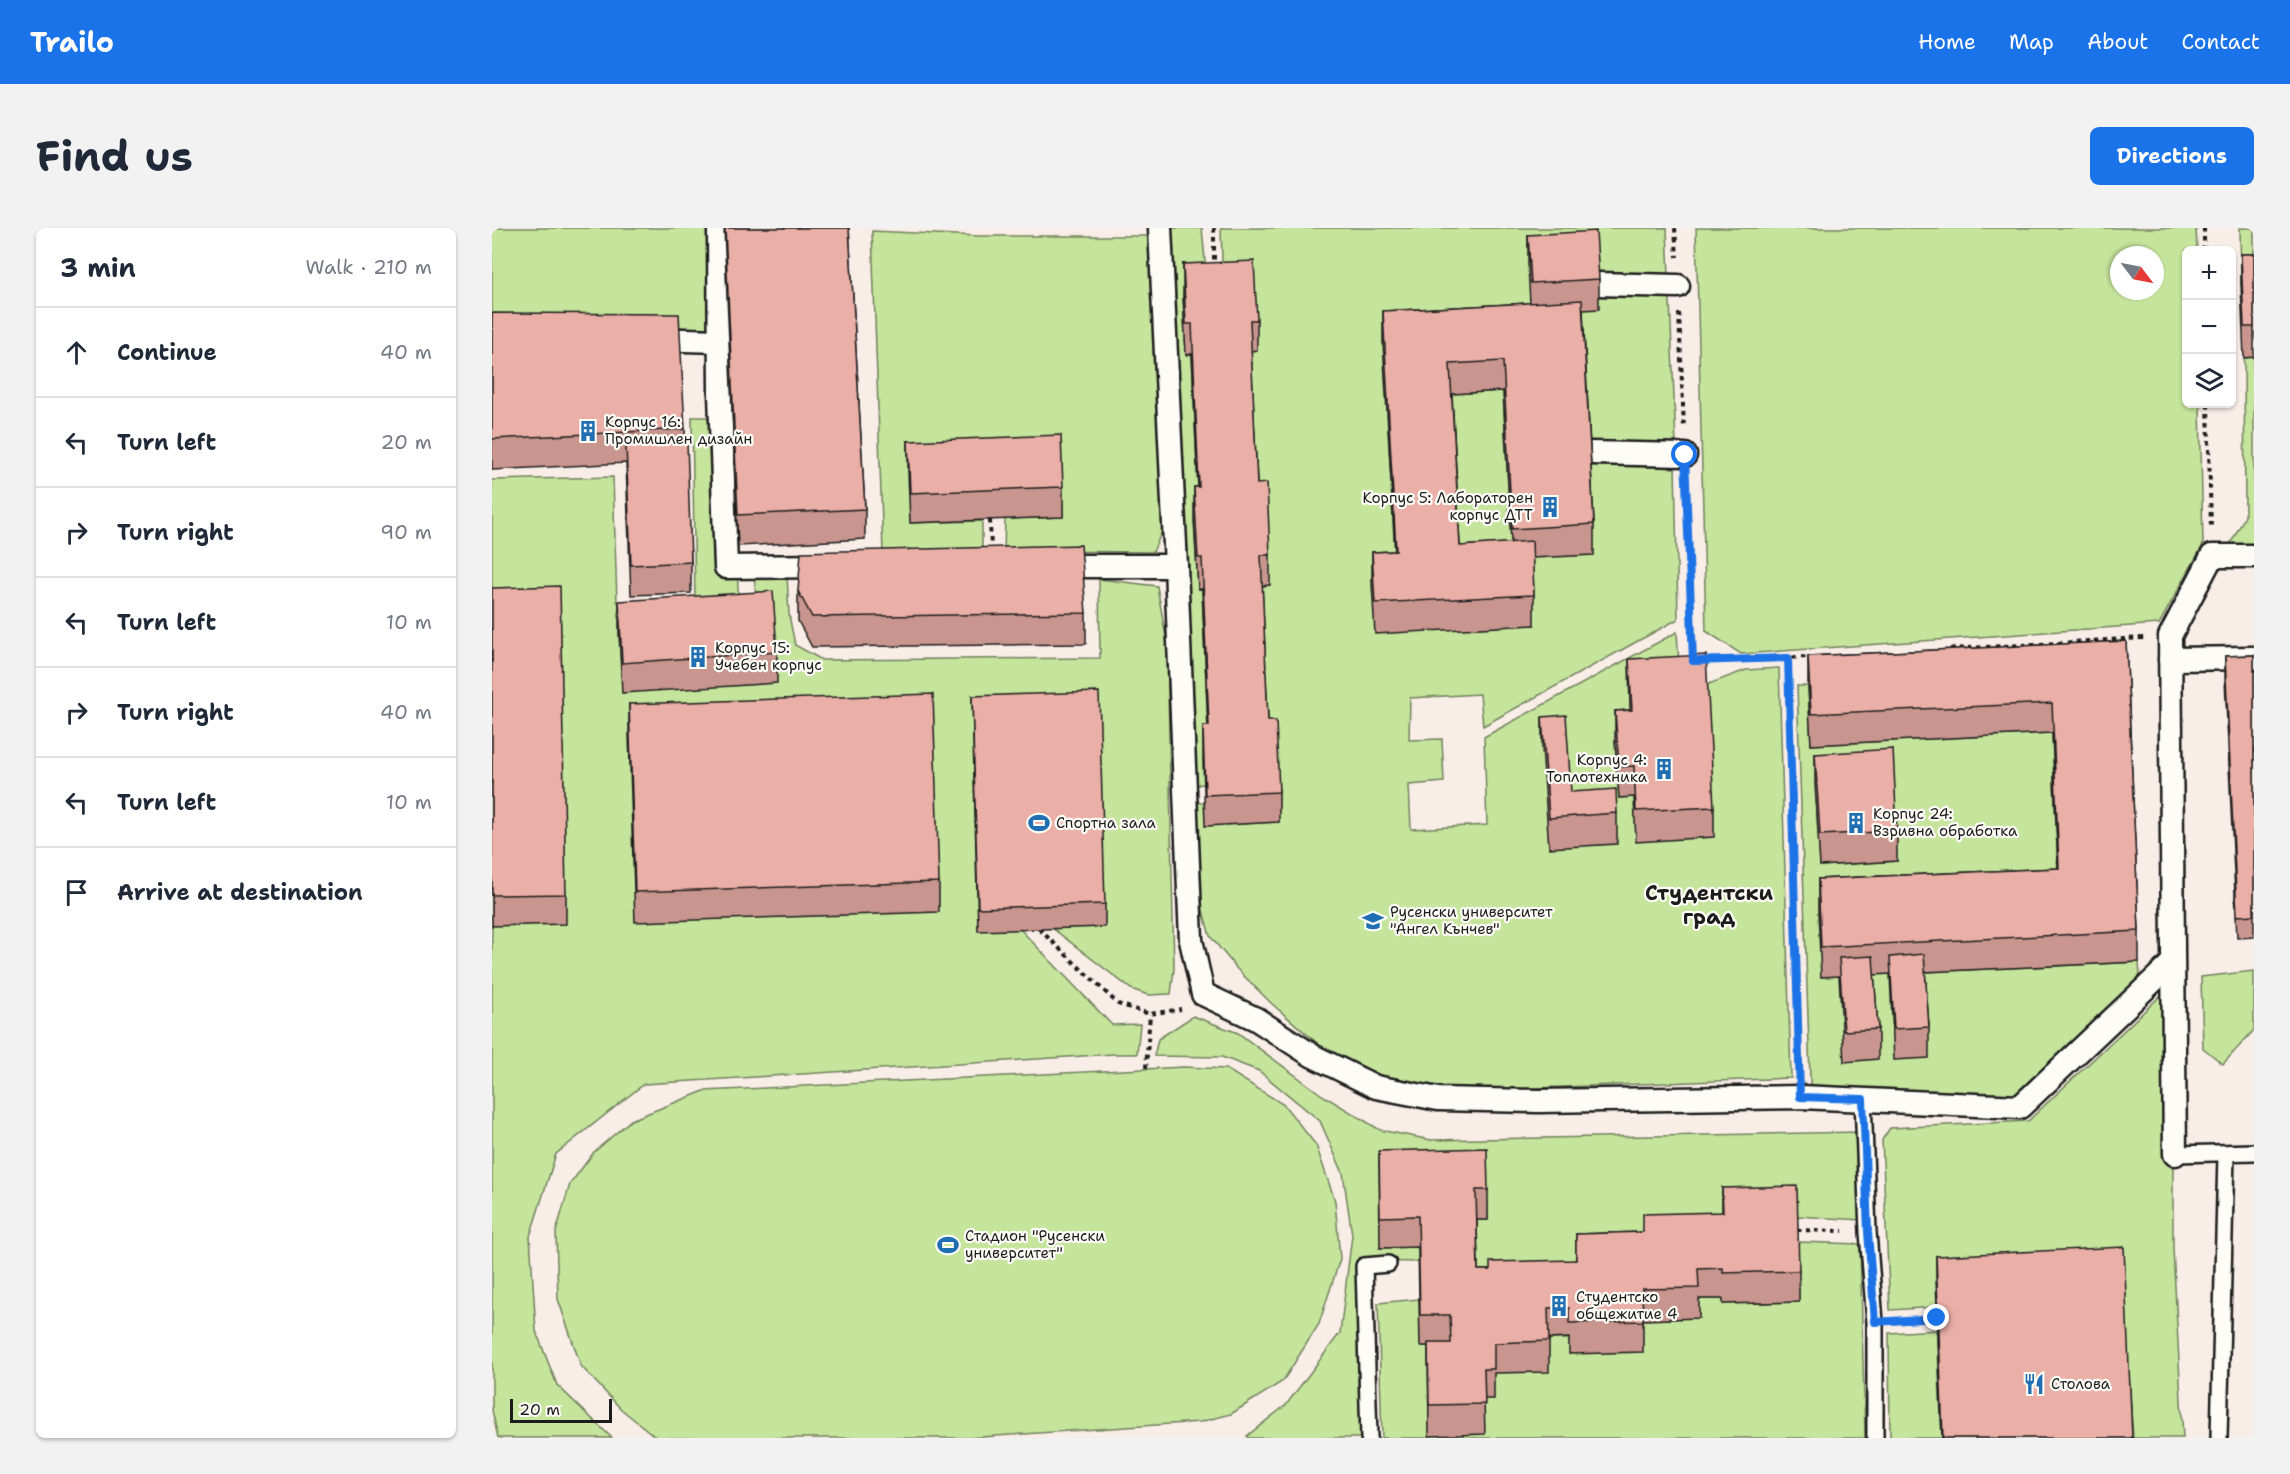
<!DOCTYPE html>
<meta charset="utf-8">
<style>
:root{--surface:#fff;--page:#f2f2f3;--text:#1f2937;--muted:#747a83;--line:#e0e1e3;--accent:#1a73e8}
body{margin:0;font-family:"Shantell Sans",sans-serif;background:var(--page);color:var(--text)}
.controls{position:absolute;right:18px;top:18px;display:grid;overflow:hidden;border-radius:9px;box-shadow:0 2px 4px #0004}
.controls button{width:54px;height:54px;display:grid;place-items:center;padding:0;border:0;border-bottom:2px solid var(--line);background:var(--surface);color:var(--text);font:30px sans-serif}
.compass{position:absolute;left:1618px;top:18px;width:54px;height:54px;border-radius:50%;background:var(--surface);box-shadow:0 2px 4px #0004;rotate:122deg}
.scale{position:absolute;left:18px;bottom:15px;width:102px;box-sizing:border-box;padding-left:6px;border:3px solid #1c1c1c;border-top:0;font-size:16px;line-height:21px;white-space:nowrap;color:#1c1c1c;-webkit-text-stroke:4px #fdfcf7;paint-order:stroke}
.stop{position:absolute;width:18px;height:18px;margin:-14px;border:4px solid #1a73e8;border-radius:50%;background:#fff}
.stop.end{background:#1a73e8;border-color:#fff;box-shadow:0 2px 6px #0008}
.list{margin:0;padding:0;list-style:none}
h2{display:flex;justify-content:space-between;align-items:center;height:78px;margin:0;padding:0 24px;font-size:26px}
h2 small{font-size:20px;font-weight:400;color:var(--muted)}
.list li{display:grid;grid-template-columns:39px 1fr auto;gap:18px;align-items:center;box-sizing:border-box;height:90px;padding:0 24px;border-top:2px solid var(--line)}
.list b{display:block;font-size:22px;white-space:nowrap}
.list em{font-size:20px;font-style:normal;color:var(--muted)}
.icon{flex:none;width:33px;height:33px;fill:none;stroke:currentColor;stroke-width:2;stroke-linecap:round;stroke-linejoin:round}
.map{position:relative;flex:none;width:1762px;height:1210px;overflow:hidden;border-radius:9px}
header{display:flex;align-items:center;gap:36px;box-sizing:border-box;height:84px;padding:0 30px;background:var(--accent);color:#fff}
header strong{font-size:28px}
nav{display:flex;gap:33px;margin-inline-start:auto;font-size:21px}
.intro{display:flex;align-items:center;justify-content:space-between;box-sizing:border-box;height:144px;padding:0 36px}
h1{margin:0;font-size:42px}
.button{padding:15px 27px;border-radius:9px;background:var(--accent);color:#fff;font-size:21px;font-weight:700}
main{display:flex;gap:36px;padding:0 36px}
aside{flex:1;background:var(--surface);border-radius:9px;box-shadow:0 2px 4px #0004}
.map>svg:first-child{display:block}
.green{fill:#c5e49c;stroke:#70805c;stroke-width:1.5;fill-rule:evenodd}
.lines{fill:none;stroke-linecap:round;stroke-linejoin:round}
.service-casing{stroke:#1c1c1c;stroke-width:20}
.pedestrian-casing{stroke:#1c1c1c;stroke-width:27}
.path{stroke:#1c1c1c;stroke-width:4;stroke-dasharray:4.5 4.5;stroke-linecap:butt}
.service{stroke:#fdfcf7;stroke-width:15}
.pedestrian{stroke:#fdfcf7;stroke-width:22}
.wall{fill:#c9968f;stroke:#1c1c1c;stroke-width:1.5;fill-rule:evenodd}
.building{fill:#eaafa6;stroke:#1c1c1c;stroke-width:1.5}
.route{stroke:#1a73e8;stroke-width:8}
.labels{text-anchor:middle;stroke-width:4.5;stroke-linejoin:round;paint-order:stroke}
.poi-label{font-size:15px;fill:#1c1c1c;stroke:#fdfcf7;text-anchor:start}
.district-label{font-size:21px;font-weight:bold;fill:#1c1c1c;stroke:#fdfcf7}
</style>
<header>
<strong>Trailo</strong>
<nav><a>Home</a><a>Map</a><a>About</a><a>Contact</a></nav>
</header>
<div class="intro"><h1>Find us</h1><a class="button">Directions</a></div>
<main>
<aside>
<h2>3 min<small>Walk · 210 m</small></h2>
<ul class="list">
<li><svg class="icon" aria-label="ahead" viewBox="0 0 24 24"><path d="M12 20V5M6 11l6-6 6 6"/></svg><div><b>Continue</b></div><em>40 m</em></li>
<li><svg class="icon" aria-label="left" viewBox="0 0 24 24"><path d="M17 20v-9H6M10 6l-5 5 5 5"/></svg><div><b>Turn left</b></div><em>20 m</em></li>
<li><svg class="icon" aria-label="right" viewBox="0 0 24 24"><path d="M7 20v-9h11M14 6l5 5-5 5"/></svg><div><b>Turn right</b></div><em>90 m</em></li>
<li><svg class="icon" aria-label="left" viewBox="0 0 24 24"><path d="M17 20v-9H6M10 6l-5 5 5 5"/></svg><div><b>Turn left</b></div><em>10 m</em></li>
<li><svg class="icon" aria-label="right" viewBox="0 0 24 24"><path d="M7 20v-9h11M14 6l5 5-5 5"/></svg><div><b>Turn right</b></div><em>40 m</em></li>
<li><svg class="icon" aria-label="left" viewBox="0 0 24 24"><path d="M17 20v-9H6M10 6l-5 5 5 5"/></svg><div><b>Turn left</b></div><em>10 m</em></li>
<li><svg class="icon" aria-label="arrive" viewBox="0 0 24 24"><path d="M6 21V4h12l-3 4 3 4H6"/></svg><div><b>Arrive at destination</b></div></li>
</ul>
</aside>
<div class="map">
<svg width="1762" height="1210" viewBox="0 0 1762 1210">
<rect width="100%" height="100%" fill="#f9ede7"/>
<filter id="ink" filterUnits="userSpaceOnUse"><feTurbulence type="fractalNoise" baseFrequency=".0167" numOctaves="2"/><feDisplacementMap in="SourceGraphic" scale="12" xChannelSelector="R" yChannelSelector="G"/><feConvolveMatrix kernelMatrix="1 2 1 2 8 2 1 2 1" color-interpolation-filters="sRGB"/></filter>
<g filter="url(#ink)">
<g class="green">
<path d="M0 0H219L221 101 0 96Z"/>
<path d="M672 0H710L716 65 691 67 694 126H700L707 289 702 290 706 361H710L717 528 711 529 712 556 694 558Z"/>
<path d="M729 0H1175L1184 218 1096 216 1090 102 892 114 904 353 883 405 1042 397 968 348 958 166 1011 163 1020 331 1097 232 1183 235 1186 391 991 498 988 466 918 470 917 512 950 511 952 554 917 557 919 601 995 597 992 509 1185 404 1187 436 1140 512 1123 514 1127 570 1142 569 1214 457 1254 442 1287 440 1299 850 946 864 892 856 848 835 779 775 745 741 718 708 705 661 697 574 712 575 714 598 787 594 776 524 765 287 731 65Z"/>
<path d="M1204 0H1704L1705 22H1694V176H1708L1711 317 1667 396 1249 426 1214 403ZM1627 27H1663V63H1627Z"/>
<path d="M1748 0H1762V56L1749 57Z"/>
<path d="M380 3 486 8H658L673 296 661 324 512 323 513 291 571 289 569 238 418 295 490 293V322L391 325Z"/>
<path d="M1762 129V328H1732L1753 288 1752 130Z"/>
<path d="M200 189H222L245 341 248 396 127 404 131 465 266 395 262 346H295L297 387 303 417 330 432 608 430 607 351 665 358 675 415 682 741 679 766 656 767 639 761 560 700 528 701 620 797 648 796 645 826H622L152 856 64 926 38 1008 44 1103 65 1157 120 1210H6L0 1182V252L121 249 125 374 203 371Z"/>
<path d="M1305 458H1316L1319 517 1560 505 1567 670 1329 749 1647 734 1648 749 1522 867 1319 880ZM1324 556 1405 633 1328 638Z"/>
<path d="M1762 743V802L1731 836 1711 820 1709 749Z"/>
<path d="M1681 756V1020L1691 1210H1641L1634 1097 1445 1079 1398 1082 1390 912 1398 900 1536 893Z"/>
<path d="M701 788 746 805 830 867 888 902 939 912 1369 904 1370 992 1305 988 986 1072 984 992H996L995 951 888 1020 926 1019V1034L864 1033 868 1210H756L755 1208 794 1177 848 1105 860 1007 851 945 828 893 767 843 730 829 662 828 666 811Z"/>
<path d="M692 839 734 841 792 877 824 917 843 973 848 1031 827 1096 791 1153 739 1186 708 1194 475 1210H165L129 1181 89 1138 66 1071 64 1004 78 956 102 924 139 892 212 863Z"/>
<path d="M1305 1014 1368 1016 1373 1210H890L886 1075 927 1071 929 1118H958L992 1171 1002 1145 1056 1111H1077L1078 1126 1150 1092 1206 1071H1231V1076L1307 1074Z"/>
<path d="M1445 1102 1450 1210H1398L1397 1105Z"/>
</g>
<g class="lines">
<defs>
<g id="service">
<path d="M1371 871 1376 1004 1383 1094V1210"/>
<path d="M1683 926 1762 924"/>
<path d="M877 1210 872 1038 896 1036"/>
<path d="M1727 1210 1734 926"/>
</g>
<g id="pedestrian">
<path d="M227 0 228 166 234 339 338 338"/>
<path d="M1105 56 1186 58"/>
<path d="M157 111 228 113"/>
<path d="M1097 225 1193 227"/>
<path d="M560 338H684L668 0"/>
<path d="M684 338 699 712 711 766 764 791 821 828 884 859 946 871 1046 873 1309 869 1528 879 1680 735"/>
<path d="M1678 431 1762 430"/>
<path d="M1683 926 1678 408 1720 328H1762"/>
</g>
</defs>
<use href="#service" class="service-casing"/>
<use href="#pedestrian" class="pedestrian-casing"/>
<g class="path">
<path d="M722 0V38"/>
<path d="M1183 0 1185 29"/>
<path d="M1712 0V22"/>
<path d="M1187 85 1192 200"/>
<path d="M1716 176 1719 301"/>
<path d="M1194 256 1201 431"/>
<path d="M498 292 499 322"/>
<path d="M1458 421 1652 410"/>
<path d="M1296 430 1308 841"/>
<path d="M1210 432 1319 429"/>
<path d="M547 701 626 776 658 786 689 781"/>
<path d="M654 840 658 786"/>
<path d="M1305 1002 1351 1003"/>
<path d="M1407 1093 1445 1090"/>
</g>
<use href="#service" class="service"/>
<use href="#pedestrian" class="pedestrian"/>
</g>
<g class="wall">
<path d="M232 0H357L373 281V311L246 318Z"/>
<path d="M1036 7 1107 51V81L1091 82 1102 296V327L1040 330 1042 367V397L883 406 880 355V324L903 323 891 114V83L1038 75 1036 37ZM1011 163 1019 315 968 318 960 166Z"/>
<path d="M1749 26H1762V129L1752 130 1749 57Z"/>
<path d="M691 36 765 92V122L759 123 765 256 778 327V357L770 358 776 493 787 564V594L713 598 711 529V498H716L710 361H706L702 290V259H706L700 126 694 127 691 67Z"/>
<path d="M0 85 193 201 199 334V365L139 367 134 235 0 242Z"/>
<path d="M416 213 571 259V289L418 295 416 243Z"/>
<path d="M0 360 74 666V696L0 698Z"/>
<path d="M306 363 594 385V416L320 419 306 393Z"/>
<path d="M127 373 285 424V455L130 465 127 404Z"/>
<path d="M1634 413 1647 703V734L1433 744 1437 799V830L1402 832 1398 746 1382 747 1386 801V831L1352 834 1347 748 1329 749 1326 682V651L1566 640 1560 505 1319 517 1316 458V428Z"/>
<path d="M1762 427V709L1745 710 1733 451V428Z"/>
<path d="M1137 431 1222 579V609L1144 614 1142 569 1127 570 1123 513V483L1138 482Z"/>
<path d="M480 468 613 676V699L486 703Z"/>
<path d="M137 476 447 654V684L143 694 137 506Z"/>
<path d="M1050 489 1079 564 1125 585V616L1057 620 1050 519Z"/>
<path d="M1323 526 1405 603V633L1328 638 1323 556Z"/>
<path d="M887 923 996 962V992H985L986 1042H998L1084 1032V1006L1151 1004 1230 984V960L1307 1043V1074L1231 1076V1071H1207V1090L1151 1092V1124L1077 1126V1110L1057 1111V1144L1002 1145V1171H992L993 1206 937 1208 936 1118H928L926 1019 888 1020Z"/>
<path d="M1444 1028 1640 1210H1450L1444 1051Z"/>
</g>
<g class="building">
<path d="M233 0H357L373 281 246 287Z"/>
<path d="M1104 3 1107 51 1039 55 1036 7Z"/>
<path d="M1749 26H1762V99H1752Z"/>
<path d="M762 33 765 92H758L765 256 775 255 778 327H769L776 493H784L787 564 713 567 711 498H717L710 330H706L702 259H707L700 96H694L691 36Z"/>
<path d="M1090 72 1102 296 1020 301 1011 133 958 136 968 318 1040 313 1042 367 883 375 880 324 904 323 891 83Z"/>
<path d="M0 85 187 86 193 201 0 211Z"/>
<path d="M569 207 571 259 418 265 416 213Z"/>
<path d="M195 214 199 334 139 337 134 217Z"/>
<path d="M589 317 594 385 320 389 306 363 309 324Z"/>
<path d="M68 358 74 666 0 667V360Z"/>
<path d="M281 363 285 424 130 435 127 373Z"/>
<path d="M1634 413 1647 703 1329 719 1326 651 1567 640 1560 475 1319 486 1316 428Z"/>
<path d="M1214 427 1222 579 1144 583 1142 538 1127 539 1123 483 1140 482 1137 431Z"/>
<path d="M1762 427V687L1745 688 1733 428Z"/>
<path d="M607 464 613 676 486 680 480 468Z"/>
<path d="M441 466 447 654 143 664 137 476Z"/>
<path d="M1074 487 1079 564 1124 561 1125 585 1057 590 1050 489Z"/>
<path d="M1401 521 1405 603 1328 607 1323 526Z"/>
<path d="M1432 726 1437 799 1402 801 1398 729Z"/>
<path d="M1381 728 1386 801 1352 803 1347 730Z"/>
<path d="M995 920 996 962H984L986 1042H998V1034L1084 1032V1006L1151 1004V986L1231 984 1230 960 1305 958 1307 1043 1231 1045V1040L1206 1041 1207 1060 1150 1061 1151 1093 1077 1095V1080H1056L1057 1113 1002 1115V1141H992L993 1176 937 1177 936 1115H959L958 1087H928L926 988 888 989 887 923Z"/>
<path d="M1632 1019 1640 1210H1451L1444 1028Z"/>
</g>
</g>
<g class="lines" filter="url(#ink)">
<path class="route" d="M1193 227 1201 433 1296 430 1308 869 1371 871 1376 1004 1383 1094 1445 1090"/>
</g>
<defs>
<symbol id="building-bare" viewBox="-9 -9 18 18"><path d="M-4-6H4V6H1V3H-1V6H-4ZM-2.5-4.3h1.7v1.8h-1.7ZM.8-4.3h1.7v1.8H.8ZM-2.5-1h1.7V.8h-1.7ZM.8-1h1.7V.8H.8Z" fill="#1f6fb2" stroke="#fdfcf7" stroke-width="2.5" paint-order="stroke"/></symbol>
<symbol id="stadium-bare" viewBox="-9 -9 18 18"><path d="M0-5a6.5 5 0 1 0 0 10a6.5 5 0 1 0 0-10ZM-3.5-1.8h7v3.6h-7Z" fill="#1f6fb2" stroke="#fdfcf7" stroke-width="2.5" paint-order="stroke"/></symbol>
<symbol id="university-bare" viewBox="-9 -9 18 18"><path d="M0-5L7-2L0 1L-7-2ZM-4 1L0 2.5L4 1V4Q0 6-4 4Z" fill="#1f6fb2" stroke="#fdfcf7" stroke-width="2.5" paint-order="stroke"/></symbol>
<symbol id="restaurant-bare" viewBox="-9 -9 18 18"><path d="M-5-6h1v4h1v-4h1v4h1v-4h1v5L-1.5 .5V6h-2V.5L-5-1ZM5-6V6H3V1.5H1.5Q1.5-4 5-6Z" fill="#1f6fb2" stroke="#fdfcf7" stroke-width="2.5" paint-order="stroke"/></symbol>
</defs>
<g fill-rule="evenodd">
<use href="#building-bare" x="81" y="188" width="30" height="30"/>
<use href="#building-bare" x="1043" y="264" width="30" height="30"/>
<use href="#building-bare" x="191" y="414" width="30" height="30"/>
<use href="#building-bare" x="1157" y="526" width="30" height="30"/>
<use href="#stadium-bare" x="532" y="580" width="30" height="30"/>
<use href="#building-bare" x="1349" y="580" width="30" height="30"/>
<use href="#university-bare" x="866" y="678" width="30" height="30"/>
<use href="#stadium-bare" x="441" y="1002" width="30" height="30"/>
<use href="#building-bare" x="1052" y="1063" width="30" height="30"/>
<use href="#restaurant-bare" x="1527" y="1141" width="30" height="30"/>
</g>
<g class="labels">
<g class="poi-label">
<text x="113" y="199">Корпус 16:<tspan x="113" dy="17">Промишлен дизайн</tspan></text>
<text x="1041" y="275" text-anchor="end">Корпус 5: Лабораторен<tspan x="1041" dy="17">корпус ДТТ</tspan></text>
<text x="223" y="425">Корпус 15:<tspan x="223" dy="17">Учебен корпус</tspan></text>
<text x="1155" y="537" text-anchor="end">Корпус 4:<tspan x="1155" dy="17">Топлотехника</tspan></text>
<text x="1381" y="591">Корпус 24:<tspan x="1381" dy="17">Взривна обработка</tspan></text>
<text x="564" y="600">Спортна зала</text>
<text x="898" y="689">Русенски университет<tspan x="898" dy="17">"Ангел Кънчев"</tspan></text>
<text x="473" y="1013">Стадион "Русенски<tspan x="473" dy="17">университет"</tspan></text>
<text x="1084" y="1074">Студентско<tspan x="1084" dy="17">общежитие 4</tspan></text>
<text x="1559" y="1161">Столова</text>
</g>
<g class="district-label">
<text x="1217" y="672">Студентски<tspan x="1217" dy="24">град</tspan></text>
</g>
</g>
</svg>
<div class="controls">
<button>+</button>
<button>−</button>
<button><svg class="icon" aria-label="layers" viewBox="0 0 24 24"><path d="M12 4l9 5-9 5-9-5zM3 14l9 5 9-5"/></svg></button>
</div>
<svg class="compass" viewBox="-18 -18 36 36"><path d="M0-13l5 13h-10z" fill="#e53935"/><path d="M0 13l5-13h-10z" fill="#747a83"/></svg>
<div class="scale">20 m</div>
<div class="stop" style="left:1193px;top:227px"></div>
<div class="stop end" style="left:1445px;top:1090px"></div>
</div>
</main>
